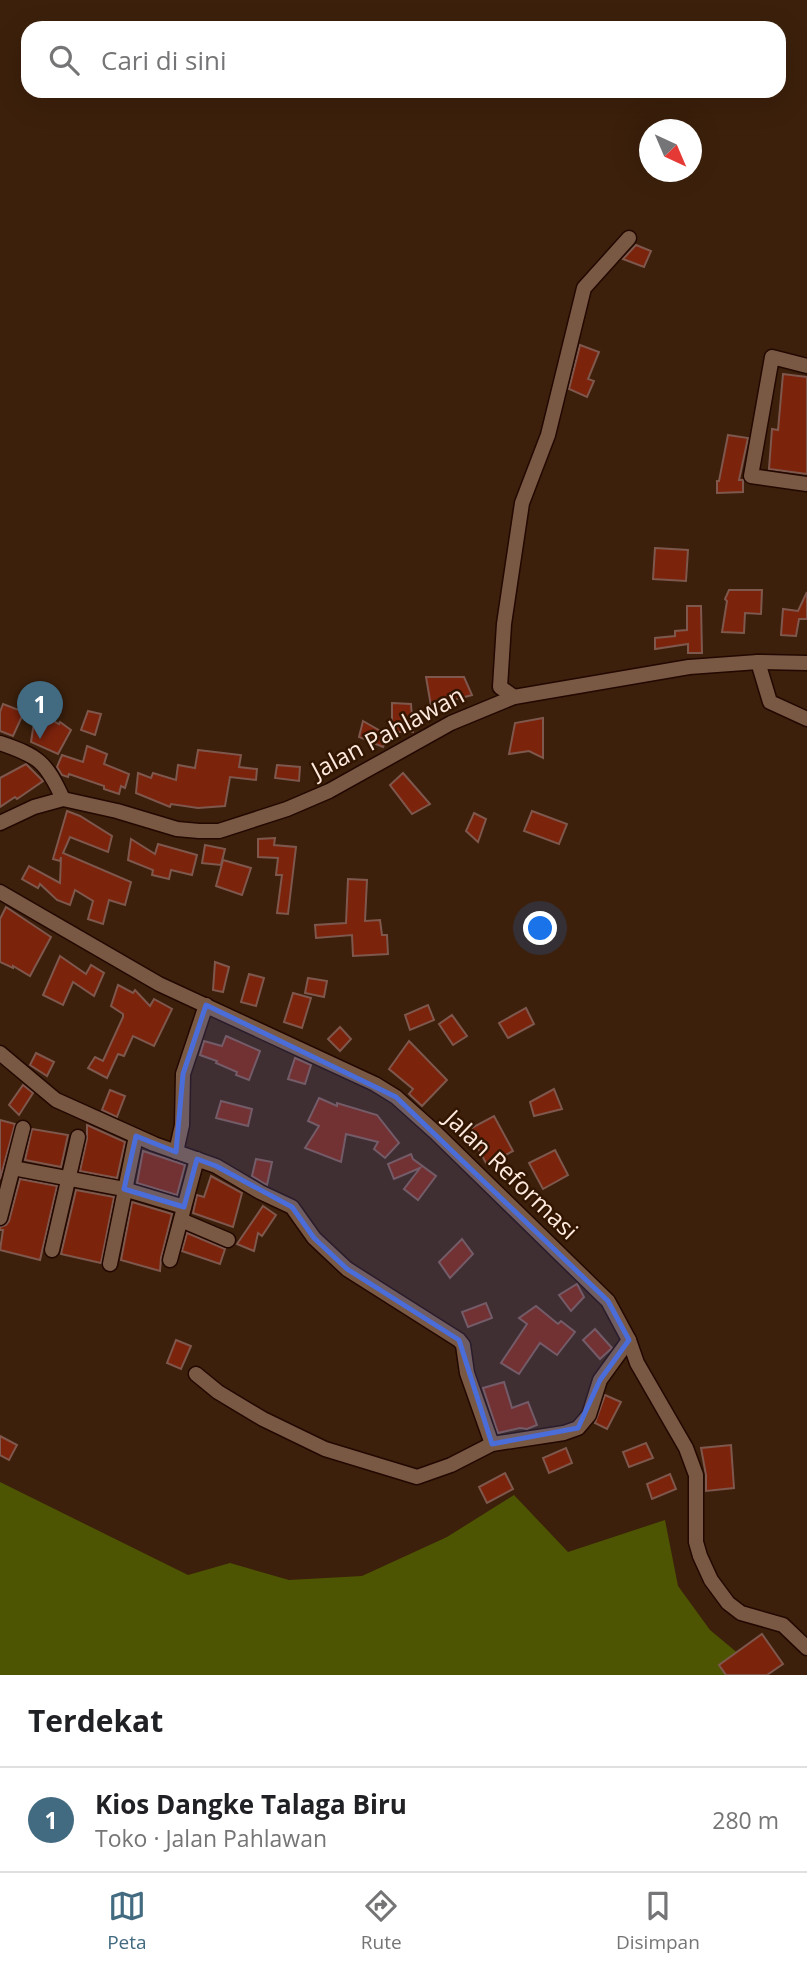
<!DOCTYPE html>
<html lang="id">
<meta charset="utf-8">
<style>
:root{--surface:#fff;--page:#f2f2f2;--text:#202124;--muted:#757577;--line:#e0e0e0;--accent:#426a81}
body{margin:0;font-family:"Open Sans",sans-serif;background:var(--page);color:var(--text)}
.compass{position:absolute;left:639px;top:119px;width:63px;height:63px;border-radius:50%;background:var(--surface);box-shadow:0 7px 28px #0002;rotate:136deg}
.you{position:absolute;left:541px;top:929px;width:24px;height:24px;margin:-18px;border:5px solid #fff;border-radius:50%;background:#1a73e8;box-shadow:0 0 0 10px #1a73e833}
.badge{display:grid;place-items:center;width:46px;height:46px;border-radius:50%;background:var(--accent);color:#fff;font-size:23px;font-weight:700}
.pin{position:absolute;translate:-50% -58px;filter:drop-shadow(0 2px 4px #0008)}
.pin::after{content:'';position:absolute;top:37px;width:24px;height:21px;background:inherit;clip-path:polygon(0 0,100% 0,50% 100%)}
.list{margin:0;padding:0;list-style:none}
h2{display:flex;justify-content:space-between;align-items:center;height:91px;margin:0;padding:0 28px;font-size:30px}
h2 small{font-size:23px;font-weight:400;color:var(--muted)}
.list li{display:grid;grid-template-columns:46px 1fr auto;gap:21px;align-items:center;box-sizing:border-box;height:105px;padding:0 28px;border-top:2px solid var(--line)}
.list b{display:block;font-size:26px;white-space:nowrap}
.list p{margin:0;font-size:23px;white-space:nowrap;color:var(--muted)}
.list em{font-size:23px;font-style:normal;color:var(--muted)}
.icon{flex:none;width:38px;height:38px;fill:none;stroke:currentColor;stroke-width:2;stroke-linecap:round;stroke-linejoin:round}
.map{position:relative;flex:none;width:807px;height:1675px;overflow:hidden}
.search{position:absolute;background:var(--surface);box-shadow:0 7px 28px #0002;left:21px;right:21px;top:21px;height:77px;display:flex;align-items:center;gap:18px;box-sizing:border-box;padding:0 24px;border-radius:21px;color:var(--muted);font-size:26px}
.sheet{height:196px;background:var(--surface)}
nav{display:flex;justify-content:space-around;align-items:center;box-sizing:border-box;height:98px;border-top:2px solid var(--line);background:var(--surface);font-size:19px;color:var(--muted)}
nav a{display:grid;justify-items:center;gap:4px}
nav .on{color:var(--accent)}
.map>svg:first-child{display:block}
.green{fill:#4e5502}
.building{fill:#7c230c;stroke:#7e574d;stroke-width:2}
.lines{fill:none;stroke-linecap:round;stroke-linejoin:round}
.minor-casing{stroke:#220800;stroke-width:17}
.minor{stroke:#7a5944;stroke-width:14}
.marked{fill:#4a6dd9;fill-opacity:0.2;stroke:#4a6dd9;stroke-width:5;stroke-linejoin:round}
.labels{text-anchor:middle;stroke-width:5;stroke-linejoin:round;paint-order:stroke}
.street-label{font-size:24px;fill:#fde9dd;stroke:#321602}
</style>
<div class="map">
<svg width="807" height="1675" viewBox="0 0 807 1675">
<rect width="100%" height="100%" fill="#3c200b"/>
<path class="green" d="M0 1482 188 1575 230 1563 289 1580 362 1576 447 1537 514 1495 568 1552 665 1520 678 1586 710 1630 746 1660 741 1675H0Z"/>
<g class="building">
<path d="M636 245 651 251 644 267 623 259Z"/>
<path d="M580 345 599 352 588 379 594 381 587 397 569 389Z"/>
<path d="M783 374 807 377V474L769 469 772 429 778 430Z"/>
<path d="M728 435 748 438 739 480H743V492L717 493V481H719Z"/>
<path d="M655 548 688 550 686 581 653 579Z"/>
<path d="M729 590H762L761 614 745 613 744 633 722 632 727 601 725 599Z"/>
<path d="M807 592V619H799L796 636 781 635 783 609 798 611Z"/>
<path d="M687 606H701L702 653H688V644L655 649V638L675 636V631L687 630Z"/>
<path d="M426 677H464L472 695 431 706Z"/>
<path d="M392 703 411 704 413 732H392Z"/>
<path d="M3 704 24 712 13 736 0 731V712Z"/>
<path d="M88 711 101 714 95 735 81 730Z"/>
<path d="M41 714 59 724 60 722 71 730 58 754 31 742 35 716 40 718Z"/>
<path d="M543 718V758L529 751 509 754 515 723Z"/>
<path d="M363 721 389 736 383 747 359 737Z"/>
<path d="M87 746 107 754 104 764 129 774 125 788 121 786 119 794 104 789V786L69 774 68 777 62 775 57 767 62 755 83 762Z"/>
<path d="M198 750 241 755 239 767 257 769 256 780 230 777 225 806 198 808 171 804 170 807 136 793 138 773 151 778 153 773 176 780 178 765 195 768Z"/>
<path d="M26 764 43 781 17 799 15 797 0 807V778Z"/>
<path d="M277 765 300 767 299 781 275 778Z"/>
<path d="M403 773 430 804 412 814 390 785Z"/>
<path d="M67 811 80 816 112 836 108 852 70 837 63 853 131 882 125 905 109 900 103 924 88 919 93 901 75 890 70 905 57 900 40 884 38 888 22 879 29 866 60 883 61 857 60 861 53 859Z"/>
<path d="M532 811 567 824 559 844 524 831Z"/>
<path d="M474 813 486 819 478 842 466 831Z"/>
<path d="M275 838 274 845 296 847 288 914 277 913 282 875H276L278 858 258 857V839Z"/>
<path d="M131 839 155 854 158 844 197 855 192 875 171 870 169 879 152 875 153 870 128 860Z"/>
<path d="M205 845 225 849 221 865 202 863Z"/>
<path d="M223 860 251 868 242 895 216 886Z"/>
<path d="M348 879 367 880 365 921 380 920 382 935H387L388 954 353 956 352 935 316 938 315 925 346 923Z"/>
<path d="M6 907 51 937 30 976 13 966V968L0 962V919Z"/>
<path d="M60 956 86 974 91 965 104 973 94 996 73 982 63 1005 43 995Z"/>
<path d="M215 962 229 967 223 992 213 990Z"/>
<path d="M249 974 264 978 256 1006 241 1002Z"/>
<path d="M308 978 327 981 324 997 305 993Z"/>
<path d="M118 985 133 993 135 990 150 1006 154 999 172 1009 154 1046 133 1036 124 1056 118 1054 107 1078 88 1068 95 1057 103 1061 123 1017V1014L111 1006Z"/>
<path d="M293 993 311 998 302 1028 284 1022Z"/>
<path d="M428 1005 434 1020 410 1030 405 1015Z"/>
<path d="M526 1008 534 1024 508 1038 499 1023Z"/>
<path d="M452 1015 467 1036 453 1045 439 1024Z"/>
<path d="M340 1027 351 1039 340 1051 328 1039Z"/>
<path d="M226 1036 260 1051 249 1080 236 1075 237 1072 216 1063 217 1061 200 1055 204 1041 222 1046Z"/>
<path d="M409 1041 447 1080 422 1106 409 1094 413 1089 389 1069Z"/>
<path d="M36 1053 54 1062 47 1076 30 1065Z"/>
<path d="M295 1058 311 1065 305 1084 288 1079Z"/>
<path d="M23 1085 33 1093 19 1115 9 1105Z"/>
<path d="M554 1089 562 1109 534 1116 530 1102Z"/>
<path d="M110 1090 125 1096 117 1117 102 1110Z"/>
<path d="M319 1098 337 1106V1103L377 1115 399 1143 385 1158 374 1149 378 1142 346 1134 341 1162 305 1148 319 1126 308 1121Z"/>
<path d="M221 1101 252 1109 248 1126 216 1118Z"/>
<path d="M494 1116 513 1151 487 1165 468 1130Z"/>
<path d="M0 1120 15 1124 0 1179Z"/>
<path d="M87 1125 125 1142 117 1178 80 1171 87 1139Z"/>
<path d="M32 1129 68 1135 61 1167 25 1160Z"/>
<path d="M555 1150 568 1175 543 1189 529 1163Z"/>
<path d="M143 1151 185 1165 177 1195 137 1183Z"/>
<path d="M411 1154 413 1159 436 1176 418 1200 404 1189 420 1168 394 1179 388 1164Z"/>
<path d="M256 1159 272 1162 267 1185 252 1176Z"/>
<path d="M211 1176 242 1193 233 1227 193 1213 197 1195 204 1197Z"/>
<path d="M20 1179 57 1186 40 1260 0 1250 3 1230H0V1227L6 1225 9 1221Z"/>
<path d="M76 1190 114 1197 101 1263 61 1254Z"/>
<path d="M132 1202 172 1214 161 1258 160 1271 121 1260Z"/>
<path d="M263 1206 276 1215 262 1236 258 1233 254 1251 237 1244Z"/>
<path d="M187 1233 225 1249 220 1264 182 1251Z"/>
<path d="M462 1239 473 1254 450 1278 439 1262Z"/>
<path d="M577 1284 584 1297 571 1311 559 1295Z"/>
<path d="M486 1303 492 1318 468 1327 462 1312Z"/>
<path d="M536 1306 558 1324 561 1321 575 1332 557 1355 540 1343 519 1374 501 1363 527 1324 519 1318Z"/>
<path d="M595 1329 612 1348 600 1359 583 1340Z"/>
<path d="M176 1340 191 1346 181 1369 167 1363Z"/>
<path d="M504 1382 512 1408 528 1402 537 1425 527 1429 520 1428 498 1433 483 1388Z"/>
<path d="M605 1395 621 1402 607 1429 595 1423Z"/>
<path d="M0 1436 17 1445 9 1460 0 1455Z"/>
<path d="M646 1443 653 1458 629 1467 623 1452Z"/>
<path d="M731 1445 734 1488 706 1491V1475L701 1448Z"/>
<path d="M566 1448 572 1463 549 1473 543 1458Z"/>
<path d="M505 1473 513 1489 487 1503 479 1487Z"/>
<path d="M670 1474 676 1489 652 1499 647 1484Z"/>
<path d="M762 1634 783 1664 767 1675H726L719 1665Z"/>
</g>
<g class="lines">
<defs>
<g id="minor">
<path d="M807 366 772 357 751 476 807 484"/>
<path d="M758 662 770 702 807 719"/>
<path d="M514 697 500 687 504 624 522 503 548 435 584 288 629 238"/>
<path d="M0 743C39 756 46 762 63 799"/>
<path d="M0 823 34 807 63 799 117 811 177 829 199 831H219L287 809 329 791 451 723 514 697 689 667 758 662 807 663"/>
<path d="M0 892 159 984 375 1084 396 1097 435 1132 608 1301 629 1340 637 1363 686 1448 696 1475V1542L700 1556 711 1580 728 1603 741 1613 783 1625 807 1648"/>
<path d="M0 1053 56 1100 154 1144 216 1166 260 1192 292 1207 314 1238 347 1269 459 1340 463 1345 467 1373 492 1444"/>
<path d="M176 1152 182 1125 183 1074 206 1005"/>
<path d="M13 1168 124 1189 184 1207"/>
<path d="M0 1218 23 1128"/>
<path d="M181 1220 228 1240"/>
<path d="M52 1250 78 1137"/>
<path d="M170 1260 197 1159"/>
<path d="M110 1264 136 1136"/>
<path d="M196 1374 218 1392 263 1419 325 1449 417 1477 451 1465 492 1444 564 1433 578 1428 589 1415 600 1380 629 1340"/>
</g>
</defs>
<use href="#minor" class="minor-casing"/>
<use href="#minor" class="minor"/>
</g>
<path class="marked" d="M206 1005 396 1097 608 1301 629 1340 600 1380 578 1428 492 1444 459 1340 347 1269 314 1238 292 1207 216 1166 197 1159 184 1207 124 1189 136 1136 176 1152 183 1074Z"/>
<g class="labels">
<g class="street-label">
<text transform="translate(388 733) rotate(-28)" y="8">Jalan Pahlawan</text>
<text transform="translate(511 1175) rotate(44)" y="8">Jalan Reformasi</text>
</g>
</g>
</svg>
<svg class="compass" viewBox="-18 -18 36 36"><path d="M0-13l5 13h-10z" fill="#e53935"/><path d="M0 13l5-13h-10z" fill="#757577"/></svg>
<div class="you"></div>
<div class="pin badge" style="left:40px;top:739px">1</div>
<div class="search"><svg class="icon" aria-label="search" viewBox="0 0 24 24"><circle cx="10" cy="10" r="6"/><path d="M15 15l6 6"/></svg>Cari di sini</div>
</div>
<section class="sheet">
<h2>Terdekat<small></small></h2>
<ul class="list">
<li><span class="badge">1</span><div><b>Kios Dangke Talaga Biru</b><p>Toko · Jalan Pahlawan</p></div><em>280 m</em></li>
</ul>
</section>
<nav>
<a class="on"><svg class="icon" aria-label="map" viewBox="0 0 24 24"><path d="M3 6l6-2 6 2 6-2v14l-6 2-6-2-6 2zM9 4v14M15 6v14"/></svg>Peta</a>
<a><svg class="icon" aria-label="directions" viewBox="0 0 24 24"><path d="M12 3l9 9-9 9-9-9zM9 14v-3h6M13 9l2 2-2 2"/></svg>Rute</a>
<a><svg class="icon" aria-label="saved" viewBox="0 0 24 24"><path d="M7 4h10v16l-5-4-5 4z"/></svg>Disimpan</a>
</nav>
